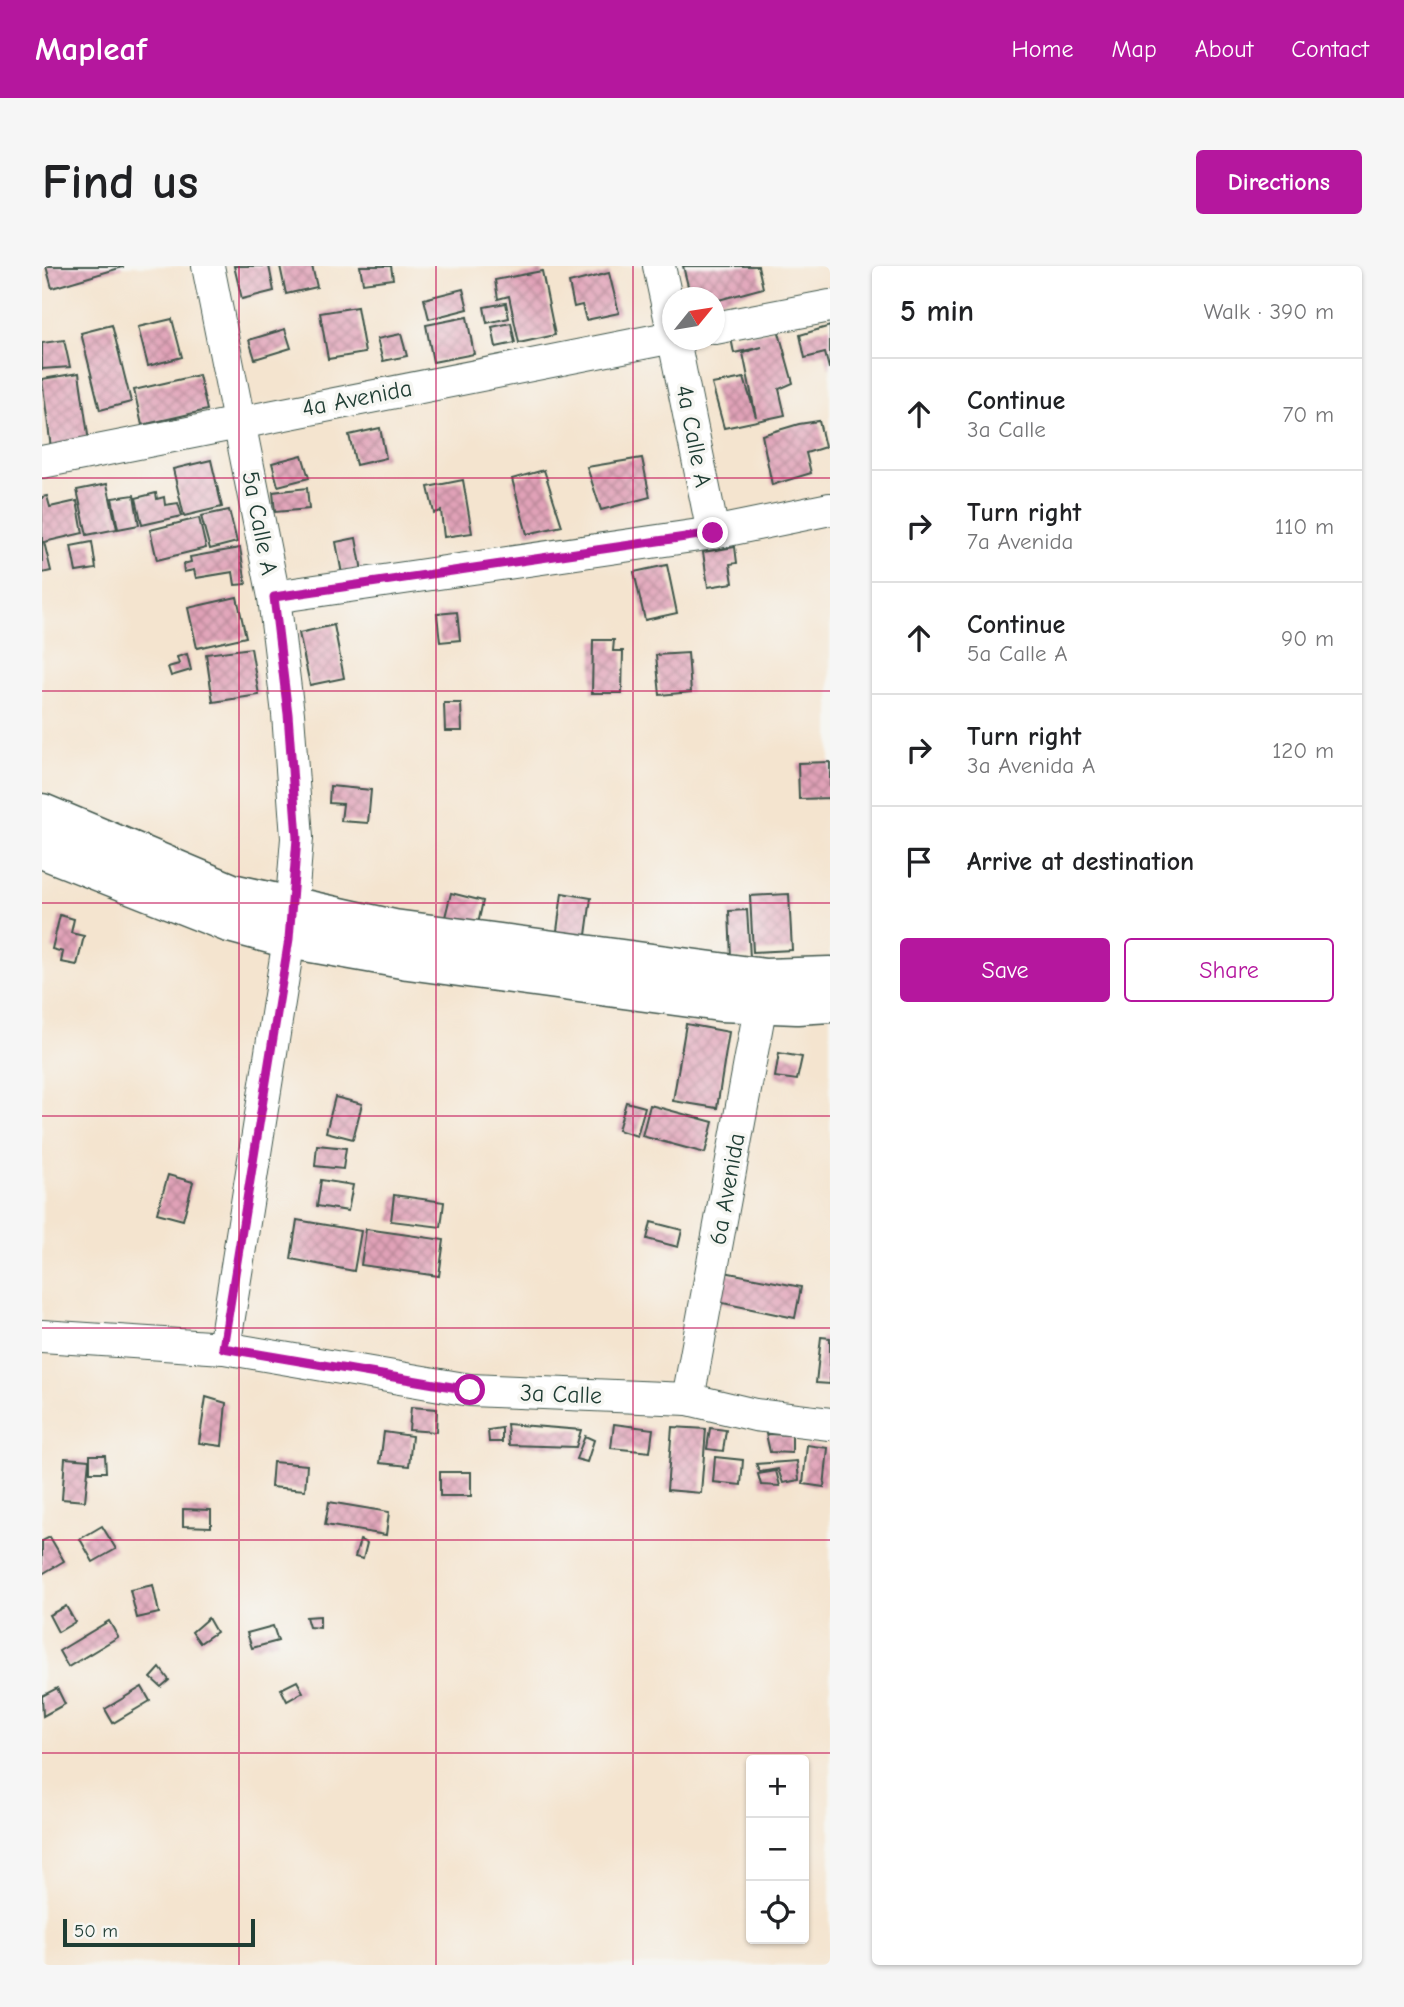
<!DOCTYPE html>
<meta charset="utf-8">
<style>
:root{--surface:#fff;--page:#f6f6f6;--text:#202124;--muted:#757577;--line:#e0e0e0;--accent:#b5179e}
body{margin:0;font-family:"Comic Neue",sans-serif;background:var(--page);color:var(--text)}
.controls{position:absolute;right:21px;bottom:21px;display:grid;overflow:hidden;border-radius:7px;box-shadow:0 2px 5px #0004}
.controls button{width:63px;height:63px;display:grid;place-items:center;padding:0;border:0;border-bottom:2px solid var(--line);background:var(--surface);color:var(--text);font:35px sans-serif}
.compass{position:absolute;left:620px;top:21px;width:63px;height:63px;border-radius:50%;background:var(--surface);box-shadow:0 2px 5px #0004;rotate:60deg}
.scale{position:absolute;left:21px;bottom:18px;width:192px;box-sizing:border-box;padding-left:7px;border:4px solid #1f3d34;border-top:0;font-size:19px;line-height:24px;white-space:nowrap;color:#1f3d34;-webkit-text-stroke:5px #f6f6f2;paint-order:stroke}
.stop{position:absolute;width:21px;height:21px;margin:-16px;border:5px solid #b5179e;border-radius:50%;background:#fff}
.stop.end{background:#b5179e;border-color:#fff;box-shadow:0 2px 7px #0008}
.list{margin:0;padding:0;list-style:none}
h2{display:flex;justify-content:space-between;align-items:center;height:91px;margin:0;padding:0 28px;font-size:30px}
h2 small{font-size:23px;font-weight:400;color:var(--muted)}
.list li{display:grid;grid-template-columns:46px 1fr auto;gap:21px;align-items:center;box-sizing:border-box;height:112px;padding:0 28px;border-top:2px solid var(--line)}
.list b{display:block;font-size:26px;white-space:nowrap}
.list p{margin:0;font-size:23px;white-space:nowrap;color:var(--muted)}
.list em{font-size:23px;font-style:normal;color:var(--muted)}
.actions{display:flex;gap:14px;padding:21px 28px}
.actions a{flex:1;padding:16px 0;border:2px solid var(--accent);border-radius:7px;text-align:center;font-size:24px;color:var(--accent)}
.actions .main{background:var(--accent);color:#fff}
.icon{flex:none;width:38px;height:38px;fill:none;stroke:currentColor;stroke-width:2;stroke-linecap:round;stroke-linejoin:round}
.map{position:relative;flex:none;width:788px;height:1699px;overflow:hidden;border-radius:7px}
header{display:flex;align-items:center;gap:42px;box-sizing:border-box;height:98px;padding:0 35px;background:var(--accent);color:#fff}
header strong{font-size:33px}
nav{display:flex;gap:38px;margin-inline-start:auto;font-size:24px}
.intro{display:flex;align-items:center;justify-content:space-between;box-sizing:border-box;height:168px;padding:0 42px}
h1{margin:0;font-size:49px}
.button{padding:18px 32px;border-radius:7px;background:var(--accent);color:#fff;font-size:24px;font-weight:700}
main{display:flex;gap:42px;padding:0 42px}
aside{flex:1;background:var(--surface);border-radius:7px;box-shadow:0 2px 5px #0004}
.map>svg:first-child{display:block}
.building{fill:url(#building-cross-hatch)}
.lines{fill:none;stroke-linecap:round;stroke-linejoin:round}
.street-casing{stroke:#3f564b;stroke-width:34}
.primary-casing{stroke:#3f564b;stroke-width:41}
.street{stroke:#fff;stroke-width:32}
.primary{stroke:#fff;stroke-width:38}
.route{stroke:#b5179e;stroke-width:9}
.grid{fill:none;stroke:#c2185b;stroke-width:2;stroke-opacity:0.55}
.labels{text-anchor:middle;stroke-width:7;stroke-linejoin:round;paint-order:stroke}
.street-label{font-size:24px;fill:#1f3d34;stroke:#f6f6f2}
</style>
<header>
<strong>Mapleaf</strong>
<nav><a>Home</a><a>Map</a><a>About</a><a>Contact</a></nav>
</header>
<div class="intro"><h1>Find us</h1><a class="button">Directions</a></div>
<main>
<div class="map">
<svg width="788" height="1699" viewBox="0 0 788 1699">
<defs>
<pattern id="building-cross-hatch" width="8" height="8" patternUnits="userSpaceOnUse" patternTransform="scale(1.75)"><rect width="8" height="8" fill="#e1a2b8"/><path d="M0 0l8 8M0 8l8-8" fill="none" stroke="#b68596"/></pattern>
</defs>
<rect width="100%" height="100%" fill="#f6f6f2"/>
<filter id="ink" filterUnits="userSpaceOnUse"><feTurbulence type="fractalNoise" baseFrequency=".0143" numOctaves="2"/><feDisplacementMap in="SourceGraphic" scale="14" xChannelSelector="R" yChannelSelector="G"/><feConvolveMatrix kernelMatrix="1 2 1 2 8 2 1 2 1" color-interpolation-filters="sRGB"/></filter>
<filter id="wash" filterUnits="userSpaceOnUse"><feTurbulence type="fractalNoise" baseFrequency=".00686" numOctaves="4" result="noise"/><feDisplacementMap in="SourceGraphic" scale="28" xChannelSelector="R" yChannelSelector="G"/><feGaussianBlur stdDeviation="1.57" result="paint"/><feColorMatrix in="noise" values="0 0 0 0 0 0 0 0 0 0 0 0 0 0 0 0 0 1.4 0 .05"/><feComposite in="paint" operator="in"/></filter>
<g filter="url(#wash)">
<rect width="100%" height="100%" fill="#f4e4cf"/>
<g id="blocks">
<g class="building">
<path d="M4 0H81V1L10 22Z"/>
<path d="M192 0H227L232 25 200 33Z"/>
<path d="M238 0H270L275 21 244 28Z"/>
<path d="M318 0H349L351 13 321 17Z"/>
<path d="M641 0H716L721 22 673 35V32H649Z"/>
<path d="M500 5 513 69 477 77 467 30 456 33 453 14Z"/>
<path d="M567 7 577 47 544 54 540 39 532 41 527 17Z"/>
<path d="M421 23 426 43 387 53 382 33Z"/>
<path d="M464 37 467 52 445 57 442 41Z"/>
<path d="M315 41 323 87 286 93 278 47Z"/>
<path d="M425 51 432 88 391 96 384 59Z"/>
<path d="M130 53 140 91 106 100 96 61Z"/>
<path d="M469 57 473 77 454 81 450 61Z"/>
<path d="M70 59 89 136 58 144 39 67Z"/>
<path d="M788 60V102H787L783 87 763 92 758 69Z"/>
<path d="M243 63 249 82 213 93 207 74Z"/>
<path d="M736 63 751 117 737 123 743 149 682 162 670 118 702 112 714 151 701 87 720 81 692 87 689 72Z"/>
<path d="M359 68 365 90 341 95 335 73Z"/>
<path d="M22 74 28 101 0 103V77Z"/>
<path d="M37 107 47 176 9 182 0 113Z"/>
<path d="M157 109 165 144 100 159 92 124Z"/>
<path d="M777 155 783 181 764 187 769 207 730 219 720 169 757 158Z"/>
<path d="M338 162 344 192 314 199 307 169Z"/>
<path d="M260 189 267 212 236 220 230 197Z"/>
<path d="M600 192 608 231 559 244 545 201Z"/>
<path d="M169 194 180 241 142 250 131 203Z"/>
<path d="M502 204 520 260 485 268 470 213Z"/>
<path d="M421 214 430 267 402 271 399 245 392 247 386 221Z"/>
<path d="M65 218 75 263 45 269 35 224Z"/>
<path d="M265 222 267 243 233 246 231 226Z"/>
<path d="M114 227 115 233 122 231 123 239 136 237 140 250 100 259 94 232Z"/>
<path d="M92 229 97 259 76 263 70 232Z"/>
<path d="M5 230 8 241 35 235 41 267 2 276 9 305 0 307V231Z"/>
<path d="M187 244 195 276 168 283 159 250Z"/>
<path d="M157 252 164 282 115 294 108 264Z"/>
<path d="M314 272 320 305 300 308 294 276Z"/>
<path d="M50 276 54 303 34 306 29 280Z"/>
<path d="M693 281 695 297 688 298 691 317 666 321 661 286Z"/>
<path d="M198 282 204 318 193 319 191 306 154 312 152 304 142 306 141 298 149 296 148 291Z"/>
<path d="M625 299 635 347 603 354 592 306Z"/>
<path d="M195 331 204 371 155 382 146 342Z"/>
<path d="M415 346 418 374 398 376 395 348Z"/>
<path d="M292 359 302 412 268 419 257 367Z"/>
<path d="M551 374H572L571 385H581L580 427H550Z"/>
<path d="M209 382 217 429 171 436 164 388Z"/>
<path d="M646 387 649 426 618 429 614 389Z"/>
<path d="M145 388 149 404 129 410 126 401 137 398 135 391Z"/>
<path d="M402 437H419L420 465H403Z"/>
<path d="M788 496V532L757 533 756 497Z"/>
<path d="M288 520 329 524 326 557 299 555 301 538 287 537Z"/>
<path d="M409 627 441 635 436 658 403 651Z"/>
<path d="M520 627 549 632 542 684 513 680Z"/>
<path d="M747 628 750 684 711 686 708 630Z"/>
<path d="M705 644 708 691 689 692 687 645Z"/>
<path d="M18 649 32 653 29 667 42 670 35 699 19 696 21 686 10 683Z"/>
<path d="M644 758 687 766 675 842 631 835Z"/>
<path d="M737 787 760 791 755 814 733 811Z"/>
<path d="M293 831 320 838 311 873 284 866Z"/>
<path d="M584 836 603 841 595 870 576 864Z"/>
<path d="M608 839 671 856 663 887 600 870Z"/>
<path d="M275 879 304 882 301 903 273 900Z"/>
<path d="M126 909 151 916 141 954 115 947Z"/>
<path d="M279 914 311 919 306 945 275 940Z"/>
<path d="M352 929 402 936 399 961 349 955Z"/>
<path d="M255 954 319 965 312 1005 249 993Z"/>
<path d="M609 956 640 964 636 981 605 973Z"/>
<path d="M324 963 402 974 397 1010 319 999Z"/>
<path d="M682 1006 759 1021 753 1052 676 1036Z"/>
<path d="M779 1071 788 1072V1118L774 1117Z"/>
<path d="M164 1131 184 1137 180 1180 157 1177Z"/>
<path d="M369 1141 395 1143 394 1166 367 1164Z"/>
<path d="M465 1158 539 1164 534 1181 467 1179Z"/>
<path d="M572 1158 611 1163 608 1186 569 1182Z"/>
<path d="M630 1161 664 1163 659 1227 625 1224Z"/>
<path d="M460 1162V1176H447L446 1164Z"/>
<path d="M668 1162 684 1164 681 1185 665 1183Z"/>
<path d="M342 1166 370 1170 367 1200 338 1197Z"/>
<path d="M724 1168 750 1169V1187L728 1186Z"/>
<path d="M543 1170 552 1174 545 1196 534 1193Z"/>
<path d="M765 1179 786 1182 782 1221 761 1218Z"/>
<path d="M48 1189H63L64 1206H48Z"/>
<path d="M673 1191 701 1194 699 1219 671 1216Z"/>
<path d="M23 1192 47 1194 43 1235 20 1233Z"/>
<path d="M755 1195 757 1214 741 1217 736 1203 718 1206 714 1198Z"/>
<path d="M231 1196 265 1199 263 1224 229 1221Z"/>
<path d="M734 1205 738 1220 719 1219 716 1208Z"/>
<rect x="398" y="1206" width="31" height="24"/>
<path d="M287 1236 347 1246 344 1269 283 1259Z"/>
<path d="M141 1243 169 1244V1261L141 1260Z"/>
<path d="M60 1260 74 1283 51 1296 38 1273Z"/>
<path d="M8 1271 22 1295 0 1308V1275Z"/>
<path d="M318 1274 325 1277 321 1293 313 1291Z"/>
<path d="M111 1319 117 1347 95 1352 88 1324Z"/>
<path d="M24 1340 33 1356 16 1366 7 1349Z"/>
<path d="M278 1350V1362L267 1361 264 1351Z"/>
<path d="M166 1352 174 1366 158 1377 150 1366Z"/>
<path d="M67 1355 76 1371 26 1401 17 1385Z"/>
<path d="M231 1360 236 1375 210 1382 205 1367Z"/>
<path d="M118 1402 127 1414 119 1421 109 1412Z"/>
<path d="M255 1415 261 1426 245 1435 239 1423Z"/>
<path d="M100 1421 108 1435 71 1457 63 1443Z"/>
<path d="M15 1422 23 1438 1 1450 0 1430Z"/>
</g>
</g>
</g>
<g filter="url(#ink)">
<use href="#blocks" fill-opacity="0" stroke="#3f564b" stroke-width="2"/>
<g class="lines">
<defs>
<g id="street">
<path d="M166 0 232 331 246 448 255 572 247 673 182 1082"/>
<path d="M617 0 631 65"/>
<path d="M673 62 788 40"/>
<path d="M632 74 671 267"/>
<path d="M0 196 631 71"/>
<path d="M232 331 671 267 788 243"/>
<path d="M0 1070 182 1082 428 1124 646 1133 713 1149 788 1158"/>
<path d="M646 1133 723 715"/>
</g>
<g id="primary">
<path d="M0 547 190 627 352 663 723 712 788 710"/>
<path d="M0 583 187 657 247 673 366 694 678 736 755 739 788 737"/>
</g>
</defs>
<use href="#street" class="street-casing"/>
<use href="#primary" class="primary-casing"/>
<use href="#street" class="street"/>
<use href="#primary" class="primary"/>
</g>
</g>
<g class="lines" filter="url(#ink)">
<path class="route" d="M428 1124 181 1082 247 673 255 572 246 448 232 331 671 267"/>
</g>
<path class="grid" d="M197 0V1699M394 0V1699M591 0V1699M0 212H788M0 425H788M0 637H788M0 850H788M0 1062H788M0 1274H788M0 1487H788"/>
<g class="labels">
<g class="street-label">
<text transform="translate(315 132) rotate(-11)" y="8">4a Avenida</text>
<text transform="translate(652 170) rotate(79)" y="8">4a Calle A</text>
<text transform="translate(218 257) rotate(79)" y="8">5a Calle A</text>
<text transform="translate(685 923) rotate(-80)" y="8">6a Avenida</text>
<text transform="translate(519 1128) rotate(2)" y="8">3a Calle</text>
</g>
</g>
</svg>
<div class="controls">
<button>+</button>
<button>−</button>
<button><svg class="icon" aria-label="locate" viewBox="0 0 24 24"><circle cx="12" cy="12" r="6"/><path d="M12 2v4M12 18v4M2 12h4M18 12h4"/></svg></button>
</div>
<svg class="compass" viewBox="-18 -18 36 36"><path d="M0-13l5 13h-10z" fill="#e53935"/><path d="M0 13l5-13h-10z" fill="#757577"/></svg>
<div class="scale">50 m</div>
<div class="stop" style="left:428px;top:1124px"></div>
<div class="stop end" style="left:671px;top:267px"></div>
</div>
<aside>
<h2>5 min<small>Walk · 390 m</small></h2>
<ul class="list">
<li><svg class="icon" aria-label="ahead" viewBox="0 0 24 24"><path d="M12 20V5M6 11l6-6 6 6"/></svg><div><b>Continue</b><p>3a Calle</p></div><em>70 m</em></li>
<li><svg class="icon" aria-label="right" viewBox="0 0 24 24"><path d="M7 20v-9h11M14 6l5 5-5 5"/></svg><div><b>Turn right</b><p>7a Avenida</p></div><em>110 m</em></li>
<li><svg class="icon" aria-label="ahead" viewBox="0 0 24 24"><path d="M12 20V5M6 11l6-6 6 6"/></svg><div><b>Continue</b><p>5a Calle A</p></div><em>90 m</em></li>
<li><svg class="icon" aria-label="right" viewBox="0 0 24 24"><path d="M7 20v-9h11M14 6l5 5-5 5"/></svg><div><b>Turn right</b><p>3a Avenida A</p></div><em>120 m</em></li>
<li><svg class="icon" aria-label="arrive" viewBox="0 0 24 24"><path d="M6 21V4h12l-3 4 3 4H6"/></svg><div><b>Arrive at destination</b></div></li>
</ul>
<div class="actions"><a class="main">Save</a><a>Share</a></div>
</aside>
</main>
